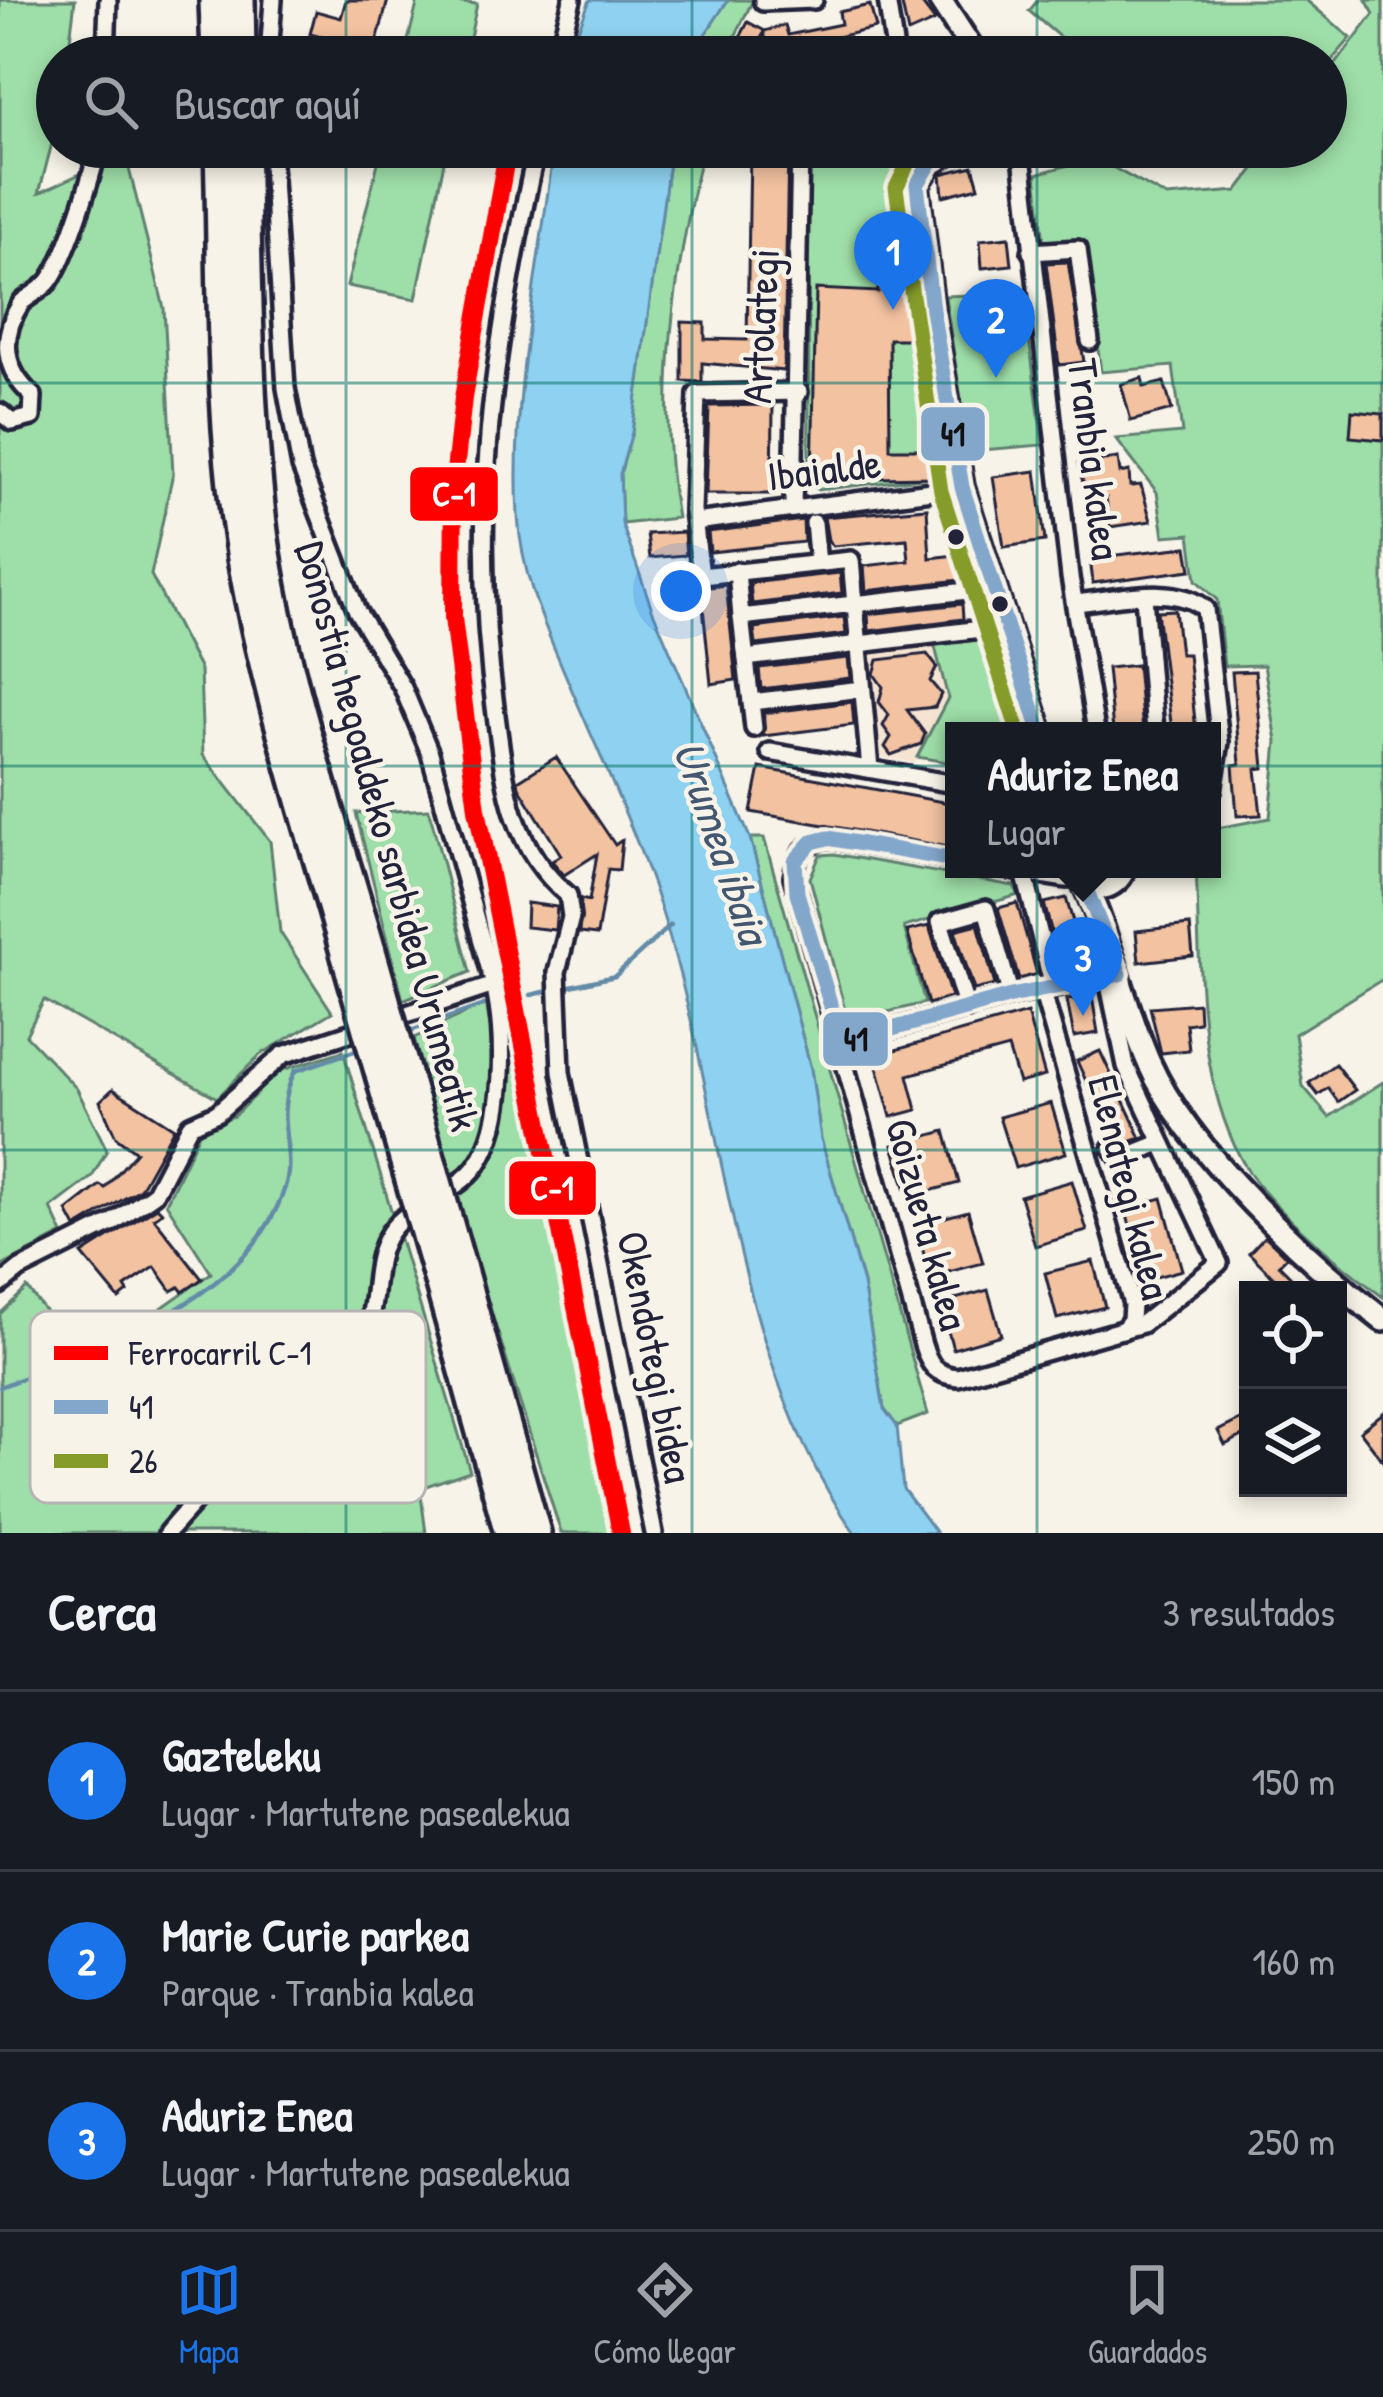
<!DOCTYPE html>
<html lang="es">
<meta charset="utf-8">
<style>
:root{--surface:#171b24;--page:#20242c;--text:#f1f3f6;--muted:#9ea1a6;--line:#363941;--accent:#1a73e8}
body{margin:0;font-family:"Patrick Hand",sans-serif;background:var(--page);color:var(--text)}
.controls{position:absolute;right:36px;bottom:36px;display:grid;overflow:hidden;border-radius:0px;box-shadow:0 6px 18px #0003}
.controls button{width:108px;height:108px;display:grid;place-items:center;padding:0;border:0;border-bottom:3px solid var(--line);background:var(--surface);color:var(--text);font:60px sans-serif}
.you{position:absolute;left:681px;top:591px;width:42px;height:42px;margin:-30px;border:9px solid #fff;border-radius:50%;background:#1a73e8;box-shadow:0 0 0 18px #1a73e833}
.badge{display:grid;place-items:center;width:78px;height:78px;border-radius:50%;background:var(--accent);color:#fff;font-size:39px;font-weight:700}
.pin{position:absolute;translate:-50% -99px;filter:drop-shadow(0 3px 6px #0008)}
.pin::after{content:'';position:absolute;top:63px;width:42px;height:36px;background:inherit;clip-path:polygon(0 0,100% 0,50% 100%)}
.popup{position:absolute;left:945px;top:722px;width:276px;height:156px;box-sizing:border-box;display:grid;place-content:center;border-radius:0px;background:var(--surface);filter:drop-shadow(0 3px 9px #0005);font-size:39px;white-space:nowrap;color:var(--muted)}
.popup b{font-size:45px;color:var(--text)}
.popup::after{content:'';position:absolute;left:50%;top:100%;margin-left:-24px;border:24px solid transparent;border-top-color:var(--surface)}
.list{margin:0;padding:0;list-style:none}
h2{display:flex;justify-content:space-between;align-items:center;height:156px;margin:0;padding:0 48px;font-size:51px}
h2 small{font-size:39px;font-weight:400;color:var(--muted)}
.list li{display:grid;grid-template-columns:78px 1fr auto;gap:36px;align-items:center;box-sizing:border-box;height:180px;padding:0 48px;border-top:3px solid var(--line)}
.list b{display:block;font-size:45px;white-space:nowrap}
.list p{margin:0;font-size:39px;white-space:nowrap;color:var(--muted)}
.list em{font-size:39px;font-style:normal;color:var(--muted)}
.icon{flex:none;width:66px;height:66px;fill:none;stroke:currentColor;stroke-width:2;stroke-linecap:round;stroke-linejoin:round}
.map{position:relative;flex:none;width:1383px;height:1533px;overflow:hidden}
.search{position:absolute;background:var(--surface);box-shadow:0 6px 18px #0003;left:36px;right:36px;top:36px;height:132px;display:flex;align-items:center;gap:30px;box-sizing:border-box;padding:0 42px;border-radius:66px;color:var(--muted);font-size:45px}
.sheet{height:696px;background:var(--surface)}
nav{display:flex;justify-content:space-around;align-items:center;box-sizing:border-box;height:168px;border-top:3px solid var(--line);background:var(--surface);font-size:33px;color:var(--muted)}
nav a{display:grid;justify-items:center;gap:6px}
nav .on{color:var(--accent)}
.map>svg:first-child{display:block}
.built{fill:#f6e4d3}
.green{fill:#9edea8;stroke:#608072;stroke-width:3}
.water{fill:#8fd1f0;stroke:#638ba8;stroke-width:3}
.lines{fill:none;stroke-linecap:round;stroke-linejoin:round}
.stream{stroke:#638ba8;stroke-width:4.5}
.building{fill:#f2c2a1;stroke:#22223b;stroke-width:3}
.street-casing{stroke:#22223b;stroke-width:24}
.secondary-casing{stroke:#22223b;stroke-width:30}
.highway-casing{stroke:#22223b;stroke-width:36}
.street{stroke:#f7f3e8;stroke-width:15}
.secondary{stroke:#f7f3e8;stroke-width:21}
.highway{stroke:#f7f3e8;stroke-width:27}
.highway-bridge-casing{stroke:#22223b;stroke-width:36;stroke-linecap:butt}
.highway-bridge{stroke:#f7f3e8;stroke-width:27}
.bus-1-casing{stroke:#f7f3e8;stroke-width:24}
.bus-2-casing{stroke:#f7f3e8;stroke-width:24}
.bus-1{stroke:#83a6cb;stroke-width:15}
.bus-2{stroke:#859b2a;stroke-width:15}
.rail-1-casing{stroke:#f7f3e8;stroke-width:27}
.rail-1{stroke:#f00;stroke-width:18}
.grid{fill:none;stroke:#0f766e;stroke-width:3;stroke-opacity:0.55}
.bus-dot{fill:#22223b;stroke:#f7f3e8;stroke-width:4.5}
.labels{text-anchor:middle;stroke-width:9;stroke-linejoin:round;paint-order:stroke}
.street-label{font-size:42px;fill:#22223b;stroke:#f7f3e8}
.water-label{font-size:45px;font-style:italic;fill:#435771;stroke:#f7f3e8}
.key{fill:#f7f3e8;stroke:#b7b4b4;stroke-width:3}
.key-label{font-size:33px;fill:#22223b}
.line-badge{stroke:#f7f3e8;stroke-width:4.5}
.badge-label{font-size:33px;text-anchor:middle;font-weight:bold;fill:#fff}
.pale-badge-label{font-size:33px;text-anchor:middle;font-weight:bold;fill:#111}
</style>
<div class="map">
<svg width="1383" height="1533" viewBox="0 0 1383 1533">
<rect width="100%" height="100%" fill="#f7f3e8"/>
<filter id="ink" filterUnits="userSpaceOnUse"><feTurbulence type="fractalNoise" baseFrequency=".00833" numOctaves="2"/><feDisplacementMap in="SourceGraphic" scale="24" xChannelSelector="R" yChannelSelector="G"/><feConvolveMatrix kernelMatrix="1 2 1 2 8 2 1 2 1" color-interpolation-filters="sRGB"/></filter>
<g filter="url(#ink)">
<path class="built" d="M934 643 948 698 914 763 876 756 867 651Z"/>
<g class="green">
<path d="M0 0H75L68 57H57V124L39 193 125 153 164 308 173 473 151 575 200 670 203 755 270 841 280 932 332 1012 260 1055 217 1098 44 1000 26 1035 77 1089 107 1150 92 1177 51 1208 63 1234 0 1267Z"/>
<path d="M418 0 477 4 466 57H404Z"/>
<path d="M728 0H753L725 57H690Z"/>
<path d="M1038 0H1306L1351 38 1326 67V57H1083L1029 11Z"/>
<path d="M1366 0H1383V979L1295 1034 1303 1086 1329 1117 1383 1082V1297C1339 1264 1265 1206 1240 1157 1195 1069 1201 965 1196 869H1212V829L1270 818 1277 741 1264 665 1224 666 1217 600 1196 580 1190 534 1164 536 1157 492 1116 439 1182 433 1173 366 1101 372 1084 241 1044 243 1036 174 1076 163 1112 167 1167 197 1237 191 1271 147H1326V77L1374 14Z"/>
<path d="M382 147H447L416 299 347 286Z"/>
<path d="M671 147H703C675 270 655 394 677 518L622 524 620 474 632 432Z"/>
<path d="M808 147H876L902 161 948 475 818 490 809 483Z"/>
<path d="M1023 293 1043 445 969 451 945 296Z"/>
<path d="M998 634 1031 731H954V763L917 757 948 698 934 643Z"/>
<path d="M429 809 470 972 403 1000 356 813Z"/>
<path d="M750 838H764L928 1414 897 1426 884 1409 863 1283 821 1139 811 1069Z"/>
<path d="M834 854 1014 886 1019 895 904 927 925 1003 855 1020 846 1014 810 878 820 855Z"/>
<path d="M486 1003 492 1037 516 1054 615 1533H561L457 1203 414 1038Z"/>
<path d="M343 1051 470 1471 420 1488 426 1533H0V1314L27 1288 85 1362 211 1273 166 1203 202 1127 234 1116 279 1071Z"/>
</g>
<g class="water">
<path d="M590 0H728L690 57H567Z"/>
<path d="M554 147H671L632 432 620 474 622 524 652 609 750 838 811 1069 821 1139 863 1284 884 1409 897 1426 903 1489 936 1533H855C736 1368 726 1126 668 932 644 848 605 768 571 688 547 630 522 581 518 516 511 395 539 268 554 147Z"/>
</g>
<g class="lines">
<g class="stream">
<path d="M531 995 615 976 671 925"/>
<path d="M402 1034 489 1003"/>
<path d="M0 1387C100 1347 248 1302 285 1187 297 1150 271 1119 295 1071L363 1048"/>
</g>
</g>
<g class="building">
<path d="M346 0H388L373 57H329L334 40 310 34 316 11 341 18Z"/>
<path d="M901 0H919L935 21 908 33Z"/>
<path d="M870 5 876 28 790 48 791 57H771L764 33 751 57 733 51 748 22 765 31 785 25 788 35 841 24 839 12Z"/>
<path d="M750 147H788L784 371 702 363V382L682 381V322L705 323V339L747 340Z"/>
<path d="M973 166 979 187 943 196 941 174Z"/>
<path d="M1009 237 1012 265 982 268 980 240Z"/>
<path d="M1068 262 1084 362 1059 365 1046 263Z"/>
<path d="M878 281H908L909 339H889L890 449H933V477L812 479 816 289 878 292Z"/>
<path d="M1142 378 1144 387 1164 382 1172 410 1131 421 1121 384Z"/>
<path d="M773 405 772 494H706L709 406Z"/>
<path d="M1352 411 1383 414V440L1350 437Z"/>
<path d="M1118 458 1120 473 1129 471 1130 486 1141 485 1151 521 1110 527 1106 498 1088 501 1078 464Z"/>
<path d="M1036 471 1045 541 1004 547 993 477Z"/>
<path d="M927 508 930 558 956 555 960 580 866 591 864 566 909 561 907 539 833 546 828 540 824 517Z"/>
<path d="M803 520 804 542 710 552 708 532Z"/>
<path d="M684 532 686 555 650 558 647 534Z"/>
<path d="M1187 547 1191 570 1093 583 1090 558Z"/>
<path d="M840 573 842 593 752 604 750 583Z"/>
<path d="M726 585 736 680 711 684 701 588Z"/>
<path d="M962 604 963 619 869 631 868 614Z"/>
<path d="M1175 610 1180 654H1188L1196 731H1172L1157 611Z"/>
<path d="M844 617 846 634 756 645 754 628Z"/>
<path d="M927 654 937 667 930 681 941 694 935 707 907 710 925 734 921 744 891 755 885 747 891 737 883 726 889 715 879 702 883 687 874 674 878 660Z"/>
<path d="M848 658 850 678 761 689 759 668Z"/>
<path d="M1137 665 1143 731H1113L1107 668Z"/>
<path d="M1255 671 1264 768 1256 769 1261 815 1237 816 1233 765 1240 764 1232 672Z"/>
<path d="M852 702 854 725 763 736 764 713Z"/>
<path d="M556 757 615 845 622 840 619 870 608 869 597 935 579 933 581 899 589 901 597 854 564 875 552 861 561 855 519 787 518 781Z"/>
<path d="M760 768 954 804V848L751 812Z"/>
<path d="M1066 898 1086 966 1062 972 1044 903Z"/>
<path d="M527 903 557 907 555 930 526 927Z"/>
<path d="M1017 903 1037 974 1019 979 998 908Z"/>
<path d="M978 924 995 985 974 990 955 930Z"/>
<path d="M1190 925 1193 956 1139 962 1136 931Z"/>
<path d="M929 926 951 997 928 1004 907 931Z"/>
<path d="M1092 996 1098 1033 1074 1037 1067 1000Z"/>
<path d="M1198 1003 1199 1022 1186 1024 1189 1050 1161 1053 1150 1007Z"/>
<path d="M1027 1013 1045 1076 1019 1083 1008 1048 908 1075 917 1110 891 1117 874 1056Z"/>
<path d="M1100 1051 1141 1138 1124 1144 1111 1136 1077 1061Z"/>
<path d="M1335 1064 1355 1090 1338 1102 1328 1088 1318 1095 1309 1083Z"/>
<path d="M113 1089 174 1128 140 1189 76 1228 67 1211 100 1185 105 1188 136 1152 116 1137 100 1101Z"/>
<path d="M1051 1103 1066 1153 1015 1168 999 1117Z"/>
<path d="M945 1131 959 1183 908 1197 893 1145Z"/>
<path d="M1072 1181 1087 1231 1035 1246 1020 1196Z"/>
<path d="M1162 1198 1182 1270 1145 1280 1125 1208Z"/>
<path d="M157 1207 162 1212 154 1218 202 1279 183 1292 179 1287 172 1291 155 1267 125 1287 128 1292 119 1299 82 1254Z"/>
<path d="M968 1211 983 1263 930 1277 916 1225Z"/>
<path d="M1265 1236 1287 1257 1279 1265 1304 1290H1287L1249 1253Z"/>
<path d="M1093 1261 1105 1307 1057 1319 1045 1273Z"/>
<path d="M988 1290 1001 1335 953 1349 940 1303Z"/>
<path d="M1383 1413V1461L1360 1431Z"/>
<path d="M1248 1416V1433L1225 1445 1218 1431Z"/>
</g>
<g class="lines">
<defs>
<g id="street">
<path d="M887 0 896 57"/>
<path d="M763 2 814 0"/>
<path d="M106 57 108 0"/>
<path d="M269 57 273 0"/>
<path d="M557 57 572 0"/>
<path d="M537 147C493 346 468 512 496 715 505 784 511 848 568 895L571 917 557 972 561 1072 654 1533"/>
<path d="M910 147 918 181"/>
<path d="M1021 147 1070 577 1096 731"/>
<path d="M1031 252 1078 249 1090 341"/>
<path d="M799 392 697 394 693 510 701 576 851 560 870 769"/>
<path d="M0 412 12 422 32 417 33 396C3 370 0 336 21 303 30 295 44 289 50 280 67 256 92 177 98 147"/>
<path d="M793 509 800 147"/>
<path d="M695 522 962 487"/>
<path d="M814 523 818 563"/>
<path d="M737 571 741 617 993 588"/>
<path d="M1144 597 1155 731"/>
<path d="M1075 603C1113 600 1176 582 1205 609L1220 742 1212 791"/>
<path d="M741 617 754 728"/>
<path d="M746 658 1005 626"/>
<path d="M751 702 862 689"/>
<path d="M770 752 954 784"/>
<path d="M954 860 828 838C805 843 796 854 793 877L923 1345C929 1365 935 1375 958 1377L1142 1324 1219 1263 1126 1066 1108 980"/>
<path d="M1004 869 1066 879 1078 873"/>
<path d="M1024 872 1053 987"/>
<path d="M1042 990 1132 1304 1131 1320 1123 1330"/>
<path d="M967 1009 940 922 986 909 1011 996"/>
<path d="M842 1043 1011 996 1112 978"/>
<path d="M1112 1148 1120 1159 1160 1143"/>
<path d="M0 1285 20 1269 112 1223 154 1194 190 1125 217 1113 283 1055 494 985 430 753 403 688 357 611 301 467 286 388 271 147"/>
<path d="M167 1533C205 1488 246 1448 289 1407 310 1387 339 1368 357 1345 383 1310 367 1265 390 1232 411 1202 456 1195 477 1165 507 1123 505 1032 494 985"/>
</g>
<g id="secondary">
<path d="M940 0 977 57"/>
<path d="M958 147 931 162 917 185 932 310 962 487 1040 731"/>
<path d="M1079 875C1093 894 1115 890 1124 869"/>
<path d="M1083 881C1111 940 1123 1004 1149 1063 1188 1151 1307 1261 1383 1320"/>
</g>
<g id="highway">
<path d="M214 0 216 57"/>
<path d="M240 0 241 57"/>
<path d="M219 147C223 277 219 411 239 540 261 681 308 819 346 956"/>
<path d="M244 147C248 275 247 405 263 532 282 674 332 814 371 951"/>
<path d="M461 1266 536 1533"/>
<path d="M437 1274 509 1533"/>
</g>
</defs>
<use href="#street" class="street-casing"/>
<use href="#secondary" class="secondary-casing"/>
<use href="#highway" class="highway-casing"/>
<use href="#street" class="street"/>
<use href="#secondary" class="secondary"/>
<use href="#highway" class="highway"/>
<defs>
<g id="highway-bridge">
<path d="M371 951 461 1266"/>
<path d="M346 956 437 1274"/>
</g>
</defs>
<use href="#highway-bridge" class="highway-bridge-casing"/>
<use href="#highway-bridge" class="highway-bridge"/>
<defs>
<g id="bus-1">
<path d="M958 147 931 162 917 185 932 310 962 487 1040 731"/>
<path d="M954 860 828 838 812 842 795 861 797 893 842 1043 1011 996 1120 974 1083 881"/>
</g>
<path id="bus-2" d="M916 147 896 188 941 491 1018 731"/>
</defs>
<use href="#bus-1" class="bus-1-casing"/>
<use href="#bus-2" class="bus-2-casing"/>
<use href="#bus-1" class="bus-1"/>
<use href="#bus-2" class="bus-2"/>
<defs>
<path id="rail-1" d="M508 147 463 398 454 481 453 618 477 809 621 1533"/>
</defs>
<use href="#rail-1" class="rail-1-casing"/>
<use href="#rail-1" class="rail-1"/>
</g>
</g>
<path class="grid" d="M346 0V57M692 0V57M1037 0V57M346 147V1533M692 147V1533M1037 147V1533M0 383H1383M0 766H1383M0 1150H1383"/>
<g class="bus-dot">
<circle cx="956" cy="537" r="10"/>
<circle cx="1000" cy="604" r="10"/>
</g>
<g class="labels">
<g class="street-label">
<text transform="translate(760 326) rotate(-87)" y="15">Artolategi</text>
<text transform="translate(1095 459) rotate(83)" y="15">Tranbia kalea</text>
<text transform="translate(824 469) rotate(-7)" y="15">Ibaialde</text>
<text transform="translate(388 836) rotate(75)" y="15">Donostia hegoaldeko sarbidea Urumeatik</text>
<text transform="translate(1130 1187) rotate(76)" y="15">Elenategi kalea</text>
<text transform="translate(928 1224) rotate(75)" y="15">Goizueta kalea</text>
<text transform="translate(656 1357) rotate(79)" y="15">Okendotegi bidea</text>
</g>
<g class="water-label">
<text transform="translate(722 842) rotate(71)" y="16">Urumea ibaia</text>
</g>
</g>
<rect x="30" y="1311" width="396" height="192" rx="18" class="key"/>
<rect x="54" y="1346" width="54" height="14" fill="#f00"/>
<rect x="54" y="1400" width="54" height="14" fill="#83a6cb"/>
<rect x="54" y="1454" width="54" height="14" fill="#859b2a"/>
<g class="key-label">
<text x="129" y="1365">Ferrocarril C-1</text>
<text x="129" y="1419">41</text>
<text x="129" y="1473">26</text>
</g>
<g class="line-badge">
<rect x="919" y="405" width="68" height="58" rx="12" fill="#83a6cb"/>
<rect x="408" y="465" width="92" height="58" rx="12" fill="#f00"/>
<rect x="821" y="1010" width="69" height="58" rx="12" fill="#83a6cb"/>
<rect x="507" y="1159" width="91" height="58" rx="12" fill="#f00"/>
</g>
<g class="badge-label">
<text x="454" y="506">C-1</text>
<text x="552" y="1200">C-1</text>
</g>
<g class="pale-badge-label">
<text x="953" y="446">41</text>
<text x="856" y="1051">41</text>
</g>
</svg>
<div class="controls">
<button><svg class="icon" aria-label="locate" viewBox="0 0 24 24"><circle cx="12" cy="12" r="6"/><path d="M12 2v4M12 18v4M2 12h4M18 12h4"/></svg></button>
<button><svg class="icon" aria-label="layers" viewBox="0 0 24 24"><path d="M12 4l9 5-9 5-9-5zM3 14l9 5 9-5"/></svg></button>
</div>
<div class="you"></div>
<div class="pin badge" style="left:893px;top:310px">1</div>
<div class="pin badge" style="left:996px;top:378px">2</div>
<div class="pin badge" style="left:1083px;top:1016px">3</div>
<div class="popup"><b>Aduriz Enea</b>Lugar</div>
<div class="search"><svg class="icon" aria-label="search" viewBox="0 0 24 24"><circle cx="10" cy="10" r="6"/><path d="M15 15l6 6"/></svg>Buscar aquí</div>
</div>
<section class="sheet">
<h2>Cerca<small>3 resultados</small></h2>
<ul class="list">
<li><span class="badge">1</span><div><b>Gazteleku</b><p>Lugar · Martutene pasealekua</p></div><em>150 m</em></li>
<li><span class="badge">2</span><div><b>Marie Curie parkea</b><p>Parque · Tranbia kalea</p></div><em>160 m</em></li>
<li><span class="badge">3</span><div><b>Aduriz Enea</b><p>Lugar · Martutene pasealekua</p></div><em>250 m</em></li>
</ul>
</section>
<nav>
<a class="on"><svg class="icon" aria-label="map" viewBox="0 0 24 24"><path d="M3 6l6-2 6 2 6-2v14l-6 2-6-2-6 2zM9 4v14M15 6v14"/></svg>Mapa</a>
<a><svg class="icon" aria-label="directions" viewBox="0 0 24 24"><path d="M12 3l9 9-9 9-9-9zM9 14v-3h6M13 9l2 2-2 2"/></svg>Cómo llegar</a>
<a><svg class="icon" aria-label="saved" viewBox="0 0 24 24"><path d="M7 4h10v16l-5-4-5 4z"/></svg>Guardados</a>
</nav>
